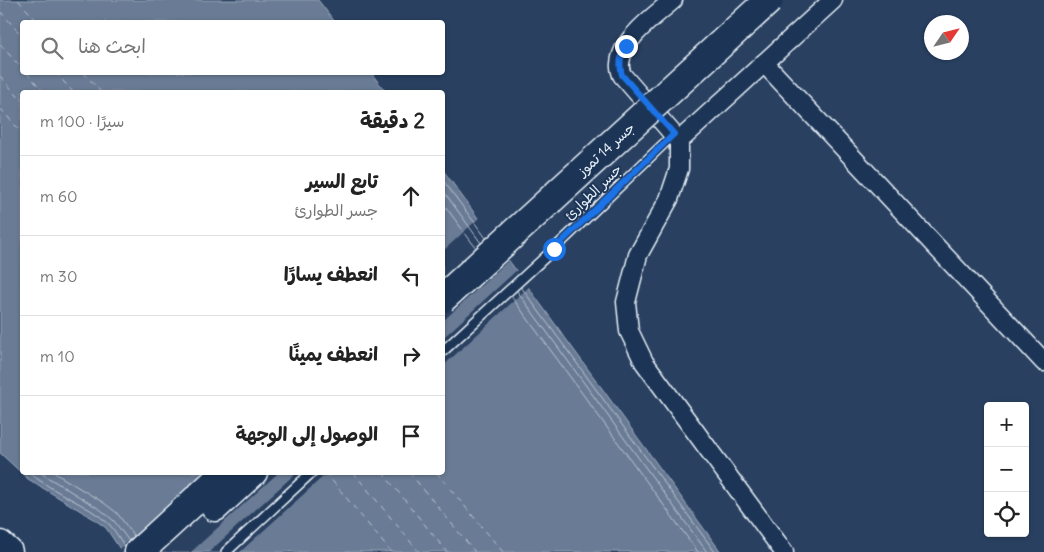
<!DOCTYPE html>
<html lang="ar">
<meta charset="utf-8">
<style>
:root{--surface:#fff;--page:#f6f6f6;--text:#222;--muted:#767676;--line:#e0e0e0}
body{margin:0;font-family:Delius,"Playpen Sans Arabic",sans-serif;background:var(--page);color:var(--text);direction:rtl}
.controls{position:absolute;right:15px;bottom:15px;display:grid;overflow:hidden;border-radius:5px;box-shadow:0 1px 4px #0004}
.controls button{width:45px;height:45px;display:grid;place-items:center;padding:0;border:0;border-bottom:1px solid var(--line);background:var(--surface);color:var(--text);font:25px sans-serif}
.compass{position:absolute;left:924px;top:15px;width:45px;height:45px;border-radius:50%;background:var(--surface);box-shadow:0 1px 4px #0004;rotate:55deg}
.stop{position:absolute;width:15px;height:15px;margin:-11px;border:4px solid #1a73e8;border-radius:50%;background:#fff}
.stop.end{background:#1a73e8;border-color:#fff;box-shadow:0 1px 5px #0008}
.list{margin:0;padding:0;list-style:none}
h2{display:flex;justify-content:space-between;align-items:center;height:65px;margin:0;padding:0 20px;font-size:21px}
h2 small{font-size:16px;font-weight:400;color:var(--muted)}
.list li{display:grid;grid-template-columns:32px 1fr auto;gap:15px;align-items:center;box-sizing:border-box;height:80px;padding:0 20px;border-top:1px solid var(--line)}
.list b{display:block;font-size:19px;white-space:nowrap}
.list p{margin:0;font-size:16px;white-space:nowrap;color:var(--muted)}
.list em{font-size:16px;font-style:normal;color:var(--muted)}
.icon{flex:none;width:28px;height:28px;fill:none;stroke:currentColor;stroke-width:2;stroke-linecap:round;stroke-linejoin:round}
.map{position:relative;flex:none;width:1044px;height:552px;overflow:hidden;direction:ltr}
.search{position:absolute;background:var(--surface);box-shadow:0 1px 4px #0004;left:20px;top:20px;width:425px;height:55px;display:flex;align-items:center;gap:12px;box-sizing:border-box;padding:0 18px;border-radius:5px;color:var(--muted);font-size:19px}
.panel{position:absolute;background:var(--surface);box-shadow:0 1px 4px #0004;left:20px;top:90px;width:425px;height:385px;border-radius:5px;direction:rtl}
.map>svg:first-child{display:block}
.water{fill:#6b7c95;stroke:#9dabbd}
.pier{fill:#294061}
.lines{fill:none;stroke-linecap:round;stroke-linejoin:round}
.shore{stroke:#b6c2d0;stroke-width:1}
.ferry{stroke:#b6c2d0;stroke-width:1;stroke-dasharray:6 5;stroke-linecap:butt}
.lane-casing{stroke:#e8f1f8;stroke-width:12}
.street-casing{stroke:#e8f1f8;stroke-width:21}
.primary-casing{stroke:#e8f1f8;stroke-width:31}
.lane{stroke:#1d3557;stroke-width:9}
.street{stroke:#1d3557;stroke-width:18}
.primary{stroke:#1d3557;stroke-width:28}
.primary-bridge-casing{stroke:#e8f1f8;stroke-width:31;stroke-linecap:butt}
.primary-bridge{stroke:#1d3557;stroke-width:28}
.route{stroke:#1a73e8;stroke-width:6}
.labels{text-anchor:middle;stroke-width:4;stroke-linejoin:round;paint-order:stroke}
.street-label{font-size:14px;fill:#e8f1f8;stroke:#1d3557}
</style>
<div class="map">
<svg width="1044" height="552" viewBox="0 0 1044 552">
<rect width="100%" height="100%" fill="#294061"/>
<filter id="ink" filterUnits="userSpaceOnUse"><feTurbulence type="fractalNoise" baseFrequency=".02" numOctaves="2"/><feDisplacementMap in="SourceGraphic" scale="10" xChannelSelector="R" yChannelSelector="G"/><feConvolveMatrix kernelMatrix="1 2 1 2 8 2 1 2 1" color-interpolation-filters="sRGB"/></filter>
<g filter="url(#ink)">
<path class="water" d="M0 0H318L335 22H22V72L371 73 386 92H22V472H442L443 170 721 552H122L106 528 94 519 28 479 0 453Z"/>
<g class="pier">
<path d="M480 217 510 259 443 321V251Z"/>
<path d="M518 269 530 286 443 366V338Z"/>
<path d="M202 473H278L191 552H119L118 550Z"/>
<path d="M296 473H327L240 552H209Z"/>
</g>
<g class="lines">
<g class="shore">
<path d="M442 179 486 238"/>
<path d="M442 189 481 243"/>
<path d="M442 202 476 248"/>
<path d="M521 287 715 552"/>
<path d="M517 291 707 552"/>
<path d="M511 296 698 552"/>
<path d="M29 472C52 493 88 504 109 524 115 530 120 540 125 547"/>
<path d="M39 472 101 510 114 521 129 541"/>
<path d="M53 472 104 503 117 513 134 536"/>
</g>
<g class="ferry">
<path d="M18 0 38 22"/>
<path d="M0 11 22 36"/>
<path d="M0 44 22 69"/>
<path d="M26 72 44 92"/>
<path d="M55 72 73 92"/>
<path d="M83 72 101 92"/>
<path d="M0 76 22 101"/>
<path d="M0 108 22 133"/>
<path d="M325 472 391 552"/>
<path d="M353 472 419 552"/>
<path d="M382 472 447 552"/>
<path d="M409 472 475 552"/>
<path d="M436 472 503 552"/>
</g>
<defs>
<g id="lane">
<path d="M442 352 554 249 674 134"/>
<path d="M226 552 312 472"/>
</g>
<g id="street">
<path d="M673 0C656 15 621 39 620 64 619 67 621 72 622 75L679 141"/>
<path d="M764 63 1044 362"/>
<path d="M784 552 644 362 629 331 626 302 638 255 669 199 679 169V141L833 0"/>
</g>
<g id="primary">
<path d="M215 507 253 472"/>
<path d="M0 545 8 552"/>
<path d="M139 552 226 472"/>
</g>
</defs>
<use href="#lane" class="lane-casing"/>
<use href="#street" class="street-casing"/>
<use href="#primary" class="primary-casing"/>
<use href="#lane" class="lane"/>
<use href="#street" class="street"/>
<use href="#primary" class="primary"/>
<defs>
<path id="primary-bridge" d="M442 299 769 0"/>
</defs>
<use href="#primary-bridge" class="primary-bridge-casing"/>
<use href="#primary-bridge" class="primary-bridge"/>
</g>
</g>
<g class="lines" filter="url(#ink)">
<path class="route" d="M554 249 674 134 622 75C619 64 620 57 626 46"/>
</g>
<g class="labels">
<g class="street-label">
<text transform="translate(606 149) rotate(-42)" y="5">جسر 14 تموز</text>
<text transform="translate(593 192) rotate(-44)" y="5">جسر الطوارئ</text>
</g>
</g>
</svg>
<div class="controls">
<button>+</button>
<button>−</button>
<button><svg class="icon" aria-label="locate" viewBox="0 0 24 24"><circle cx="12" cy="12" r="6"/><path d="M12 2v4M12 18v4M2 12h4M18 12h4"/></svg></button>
</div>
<svg class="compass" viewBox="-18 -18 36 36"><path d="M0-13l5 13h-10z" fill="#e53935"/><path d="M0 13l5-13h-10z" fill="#767676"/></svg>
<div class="stop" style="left:554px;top:249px"></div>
<div class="stop end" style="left:626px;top:46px"></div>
<div class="search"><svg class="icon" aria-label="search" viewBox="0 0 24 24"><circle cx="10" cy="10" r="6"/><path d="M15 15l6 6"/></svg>ابحث هنا</div>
<section class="panel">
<h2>2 دقيقة<small>سيرًا · 100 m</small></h2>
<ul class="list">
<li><svg class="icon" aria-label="ahead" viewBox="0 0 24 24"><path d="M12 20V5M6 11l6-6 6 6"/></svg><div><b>تابع السير</b><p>جسر الطوارئ</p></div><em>60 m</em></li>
<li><svg class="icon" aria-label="left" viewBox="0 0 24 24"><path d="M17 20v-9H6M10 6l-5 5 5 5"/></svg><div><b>انعطف يسارًا</b></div><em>30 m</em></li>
<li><svg class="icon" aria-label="right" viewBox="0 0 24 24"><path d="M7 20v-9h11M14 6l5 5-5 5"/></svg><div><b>انعطف يمينًا</b></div><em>10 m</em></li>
<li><svg class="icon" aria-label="arrive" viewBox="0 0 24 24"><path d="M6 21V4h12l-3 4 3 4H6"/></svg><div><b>الوصول إلى الوجهة</b></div></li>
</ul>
</section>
</div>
